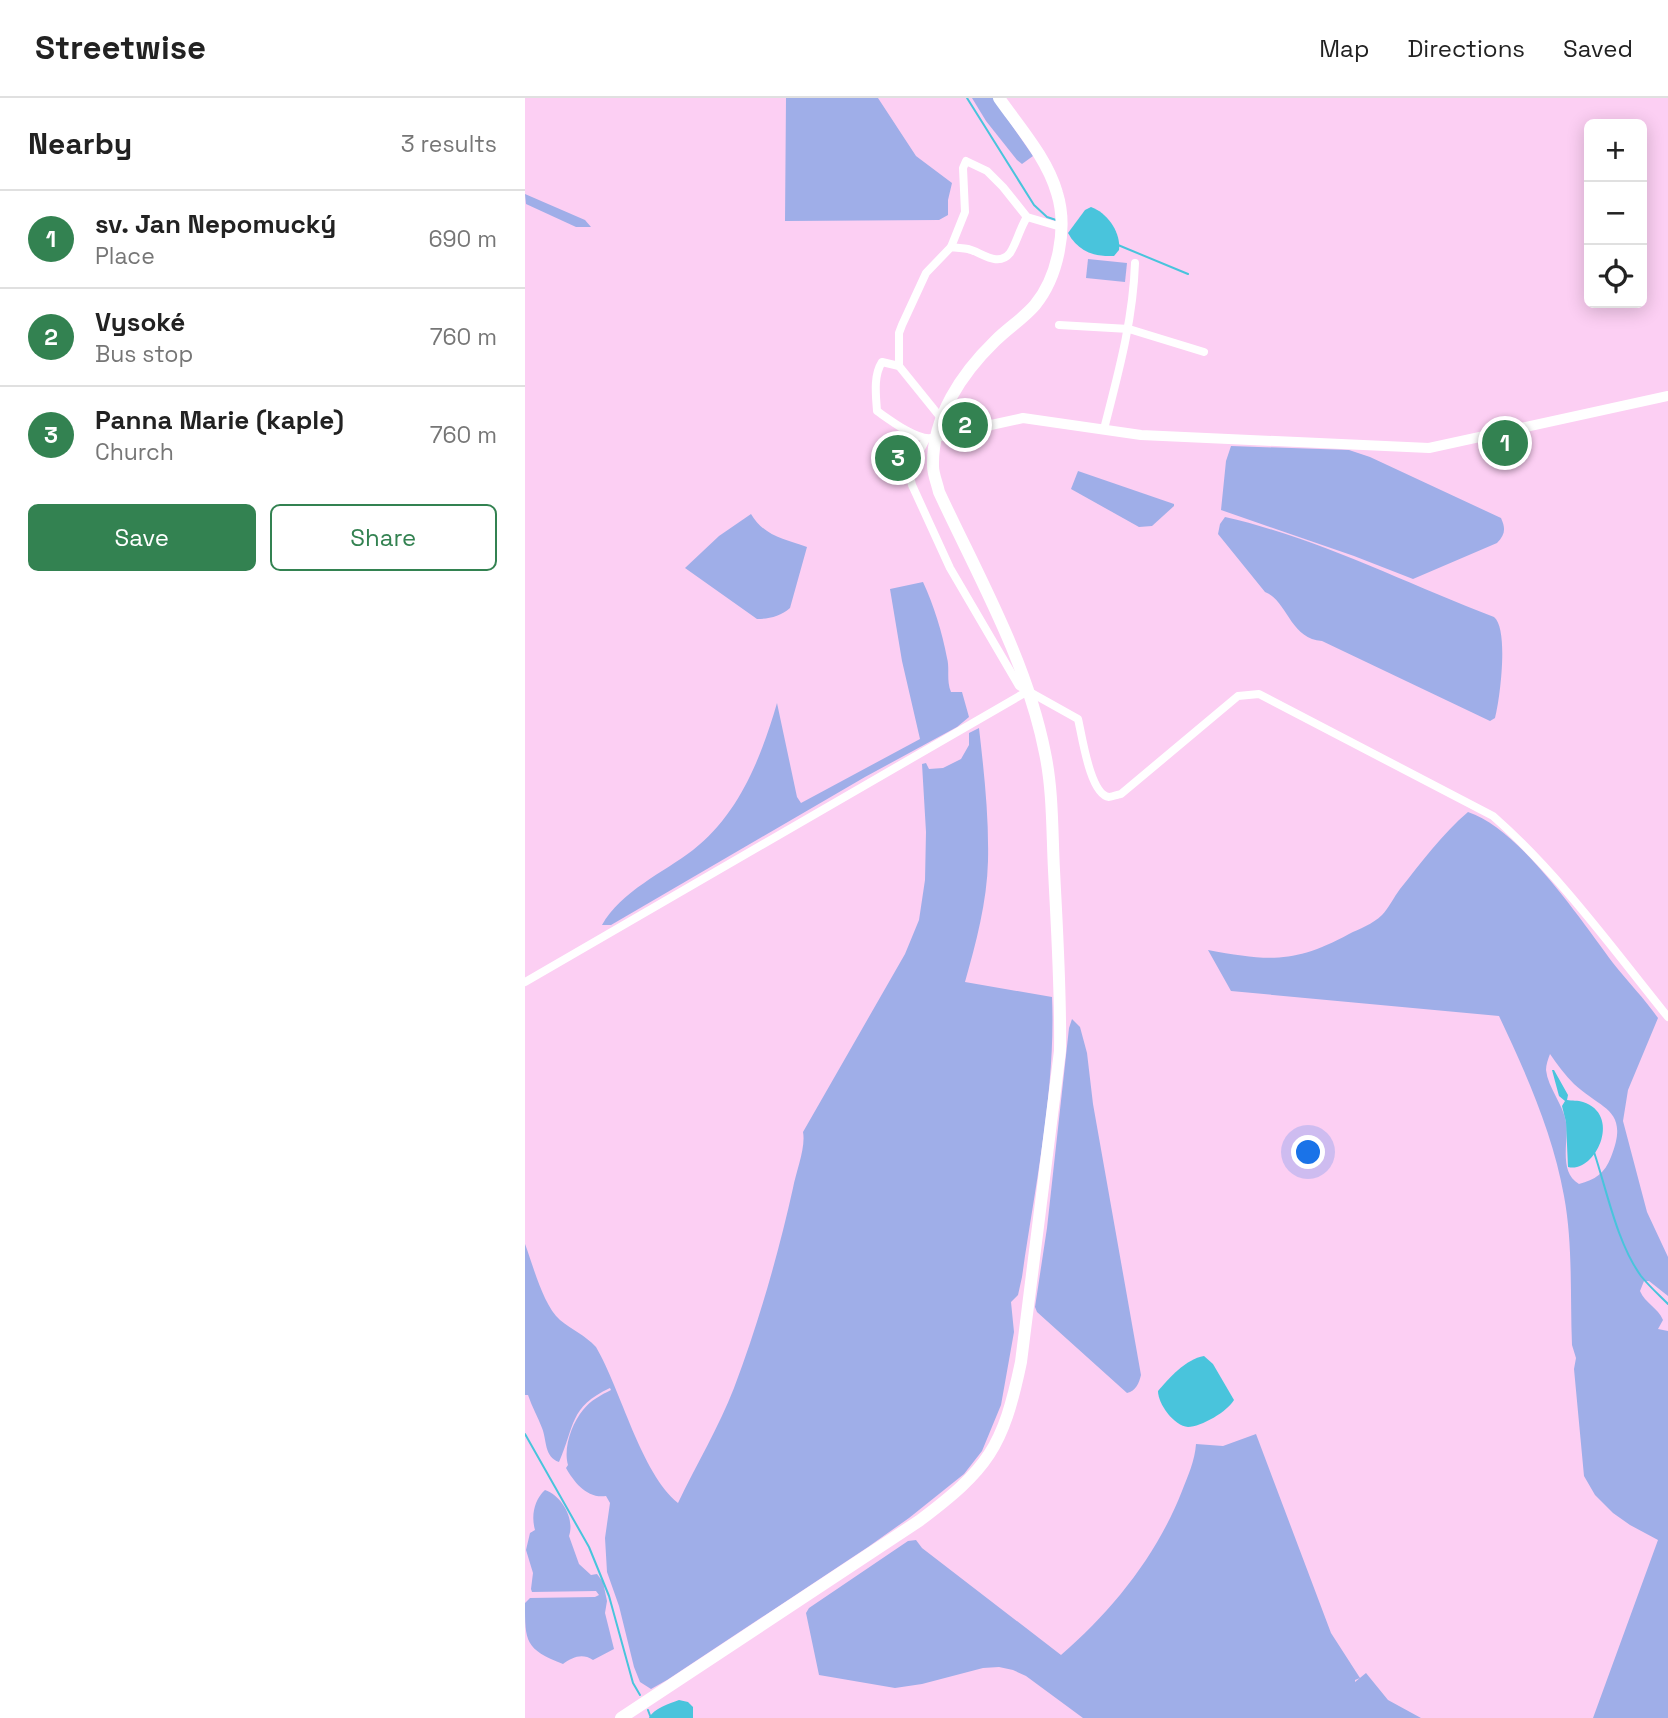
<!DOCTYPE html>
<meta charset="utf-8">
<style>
:root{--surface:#fff;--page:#f2f2f2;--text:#222;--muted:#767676;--line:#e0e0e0;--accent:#338251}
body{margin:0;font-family:"Space Grotesk",sans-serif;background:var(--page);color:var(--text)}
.controls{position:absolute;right:21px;top:21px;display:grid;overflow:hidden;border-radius:10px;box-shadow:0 4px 18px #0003}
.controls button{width:63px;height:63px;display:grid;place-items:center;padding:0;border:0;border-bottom:2px solid var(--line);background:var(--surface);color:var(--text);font:35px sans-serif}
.you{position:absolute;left:784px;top:1055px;width:24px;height:24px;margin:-18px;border:5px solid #fff;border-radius:50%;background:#1a73e8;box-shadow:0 0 0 10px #1a73e833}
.badge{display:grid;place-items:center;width:46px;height:46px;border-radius:50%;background:var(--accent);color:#fff;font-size:23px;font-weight:700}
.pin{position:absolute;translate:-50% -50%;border:4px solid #fff;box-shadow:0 2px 7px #0006}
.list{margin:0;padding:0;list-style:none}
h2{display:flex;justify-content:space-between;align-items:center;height:91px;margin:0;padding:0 28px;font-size:30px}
h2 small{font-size:23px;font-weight:400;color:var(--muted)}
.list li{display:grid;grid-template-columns:46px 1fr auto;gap:21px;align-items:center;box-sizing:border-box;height:98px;padding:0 28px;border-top:2px solid var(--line)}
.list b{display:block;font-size:26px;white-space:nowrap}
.list p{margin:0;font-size:23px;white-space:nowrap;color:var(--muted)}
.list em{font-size:23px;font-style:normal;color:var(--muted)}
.actions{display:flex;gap:14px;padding:21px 28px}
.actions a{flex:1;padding:16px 0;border:2px solid var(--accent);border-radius:10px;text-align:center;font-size:24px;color:var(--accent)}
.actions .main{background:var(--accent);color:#fff}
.icon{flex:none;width:38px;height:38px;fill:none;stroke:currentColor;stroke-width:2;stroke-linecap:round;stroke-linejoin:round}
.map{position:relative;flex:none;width:1143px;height:1620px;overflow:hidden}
header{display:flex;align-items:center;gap:42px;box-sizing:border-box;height:98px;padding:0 35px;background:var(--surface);border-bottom:2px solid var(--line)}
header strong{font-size:33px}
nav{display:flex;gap:38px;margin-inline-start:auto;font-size:24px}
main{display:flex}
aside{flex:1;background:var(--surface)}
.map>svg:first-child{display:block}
.green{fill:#9faee8;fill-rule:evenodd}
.water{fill:#49c4dc}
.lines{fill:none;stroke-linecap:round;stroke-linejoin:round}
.stream{stroke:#49c4dc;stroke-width:2}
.minor{stroke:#fff;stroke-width:8}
.tertiary{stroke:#fff;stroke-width:10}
.secondary{stroke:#fff;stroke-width:12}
</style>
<header>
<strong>Streetwise</strong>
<nav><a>Map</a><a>Directions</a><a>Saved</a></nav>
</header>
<main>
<aside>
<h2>Nearby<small>3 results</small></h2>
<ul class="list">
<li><span class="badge">1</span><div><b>sv. Jan Nepomucký</b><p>Place</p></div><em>690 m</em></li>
<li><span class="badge">2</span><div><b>Vysoké</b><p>Bus stop</p></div><em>760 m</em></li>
<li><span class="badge">3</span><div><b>Panna Marie (kaple)</b><p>Church</p></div><em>760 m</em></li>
</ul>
<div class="actions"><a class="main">Save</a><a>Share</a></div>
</aside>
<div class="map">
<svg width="1143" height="1620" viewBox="0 0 1143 1620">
<rect width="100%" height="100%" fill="#fccff3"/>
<g class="green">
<path d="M261 0H353L391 58 427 85 423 102V117L414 122 260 123Z"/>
<path d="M447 0H468L508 58 497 66 492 62 461 23Z"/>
<path d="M0 96 60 122 66 129H51L1 106Z"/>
<path d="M563 161 602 165 600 184 561 180Z"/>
<path d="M706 348 824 352 845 359 976 420C981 431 980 437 972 445L888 481 829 458 696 412 701 363Z"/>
<path d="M553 373 649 406V408L627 428 614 429 546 391Z"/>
<path d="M226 416C239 438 259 441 282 449L265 510C256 518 244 521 232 521L160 470 194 438Z"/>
<path d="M700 419C793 440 880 485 969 519 984 531 975 601 970 620L965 623 797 543C765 541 762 502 740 494L693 436 695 426Z"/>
<path d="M398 484C409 508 417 534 422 560 425 571 421 582 426 594H437L444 619 432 629 340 679 86 827H77C96 793 138 775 168 752 214 716 236 660 252 605L272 699 276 705 395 641 377 563 365 491Z"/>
<path d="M454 630C459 674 464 718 463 763 462 804 451 845 440 884L527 899C531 991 510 1088 497 1179L493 1197 486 1204 489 1234 476 1307 457 1353 439 1376 384 1420 343 1449 142 1582 126 1591 115 1584 109 1569 94 1508 82 1474 80 1440 85 1405 81 1398C62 1401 49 1384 41 1370L43 1367C38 1350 47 1325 58 1312 66 1302 76 1297 86 1292L85 1290C44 1309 50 1328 34 1364 19 1359 22 1342 17 1330 13 1319 7 1309 3 1297H0V1146C8 1167 18 1207 35 1222 47 1232 60 1237 71 1249 96 1292 116 1375 153 1405 171 1367 194 1329 209 1290 233 1226 253 1158 268 1090 271 1074 281 1049 278 1034L380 856 394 822 400 782 401 734 397 666 401 665 404 671 418 670 436 661 444 647V635Z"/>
<path d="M943 714C994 730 1056 822 1088 865 1103 884 1119 900 1133 920L1103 992 1098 1023 1122 1114 1143 1159V1198L1124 1183H1119L1115 1193C1120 1205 1133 1210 1138 1222L1133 1231 1143 1233V1620H1068L1133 1442 1105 1427 1088 1415 1070 1397 1059 1378 1049 1271 1051 1260 1047 1247C1045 1198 1048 1146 1039 1098 1028 1036 1001 975 974 918L706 893 683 852C743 863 769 866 824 836 834 831 848 826 857 817 863 811 869 799 875 791 896 765 917 736 943 714ZM1025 956C1032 966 1040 977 1049 986 1077 1012 1105 1011 1086 1059 1080 1075 1070 1082 1054 1086 1033 1074 1044 1043 1041 1024 1038 1006 1023 990 1021 972 1021 967 1023 961 1025 956Z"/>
<path d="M547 921 555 929 562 955 568 1006 616 1277C614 1285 611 1293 602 1295L512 1214 510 1209 522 1130 544 930Z"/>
<path d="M731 1336 806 1535 835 1580 830 1582V1584L841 1575 863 1602 896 1620H558L501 1578 488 1572 474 1569 458 1570 397 1586 370 1590 294 1577 281 1515 284 1510 383 1443 391 1442 397 1450 536 1557C588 1512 632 1457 657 1393 663 1378 670 1362 671 1346L698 1348Z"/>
<path d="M20 1392C37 1398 50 1421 44 1438L54 1466 66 1477 72 1476 78 1484 82 1503 80 1515 89 1551 68 1562C57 1555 48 1559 38 1566 0 1551 0 1544 0 1505L5 1500 70 1499 74 1497 71 1493 7 1494 6 1491 8 1475 1 1452 5 1435 10 1432C6 1418 9 1402 20 1392Z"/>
</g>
<g class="water">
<path d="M566 109C583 115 596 135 594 152L589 158C568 159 553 153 543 135L560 112Z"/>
<path d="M1027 972H1029L1043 997 1042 1002C1047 1003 1053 1002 1058 1004 1098 1017 1070 1076 1043 1069L1041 1024 1037 1008 1040 1003 1034 998Z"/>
<path d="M679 1258 688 1266 709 1302C703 1313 676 1329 663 1329 649 1328 633 1306 633 1293 644 1280 661 1261 679 1258Z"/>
<path d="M154 1602 163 1604 168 1609V1620H124C129 1610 144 1606 154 1602Z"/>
</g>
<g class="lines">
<g class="stream">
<path d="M442 0 509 107 522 119 531 122"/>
<path d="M593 147 663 176"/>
<path d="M1069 1054C1082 1093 1092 1145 1116 1178 1124 1188 1134 1197 1143 1206"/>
<path d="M0 1336 64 1449 84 1498 108 1585 115 1597"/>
<path d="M123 1612 126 1620"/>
</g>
<g class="minor">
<path d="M426 149 440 114 438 70 441 63 462 73 478 89 502 119 536 129"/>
<path d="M534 227 604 231 679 254"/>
<path d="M374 268V235L377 227 401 175 426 149C432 150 438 150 443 151 456 154 473 170 485 155 491 146 495 130 502 119"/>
<path d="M579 331C593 276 608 223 610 165"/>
<path d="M406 340C391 342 365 322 352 313 351 298 348 278 357 264L374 268 416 320"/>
<path d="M401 341 384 373 387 387 425 470 494 588 553 621C557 637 565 697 584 699 585 699 595 696 596 696L713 598 734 596 968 718C1034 776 1088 851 1143 919"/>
<path d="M0 884 503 593"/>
</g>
<path class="tertiary" d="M411 339 498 320 616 337 904 350 1143 298"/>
<path class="secondary" d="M96 1620 394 1423C463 1371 478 1350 496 1264L535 953C536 893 532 833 529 772 527 734 528 693 520 655 502 563 453 478 414 394 412 385 408 376 408 368 407 319 437 275 470 243 483 230 499 220 510 207 533 179 543 130 532 95 522 60 495 30 474 0"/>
</g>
</svg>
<div class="controls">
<button>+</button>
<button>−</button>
<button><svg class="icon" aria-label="locate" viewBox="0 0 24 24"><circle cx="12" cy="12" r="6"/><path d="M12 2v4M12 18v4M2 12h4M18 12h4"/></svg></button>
</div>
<div class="you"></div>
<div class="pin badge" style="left:980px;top:345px">1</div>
<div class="pin badge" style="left:440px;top:327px">2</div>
<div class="pin badge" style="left:373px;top:360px">3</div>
</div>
</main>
